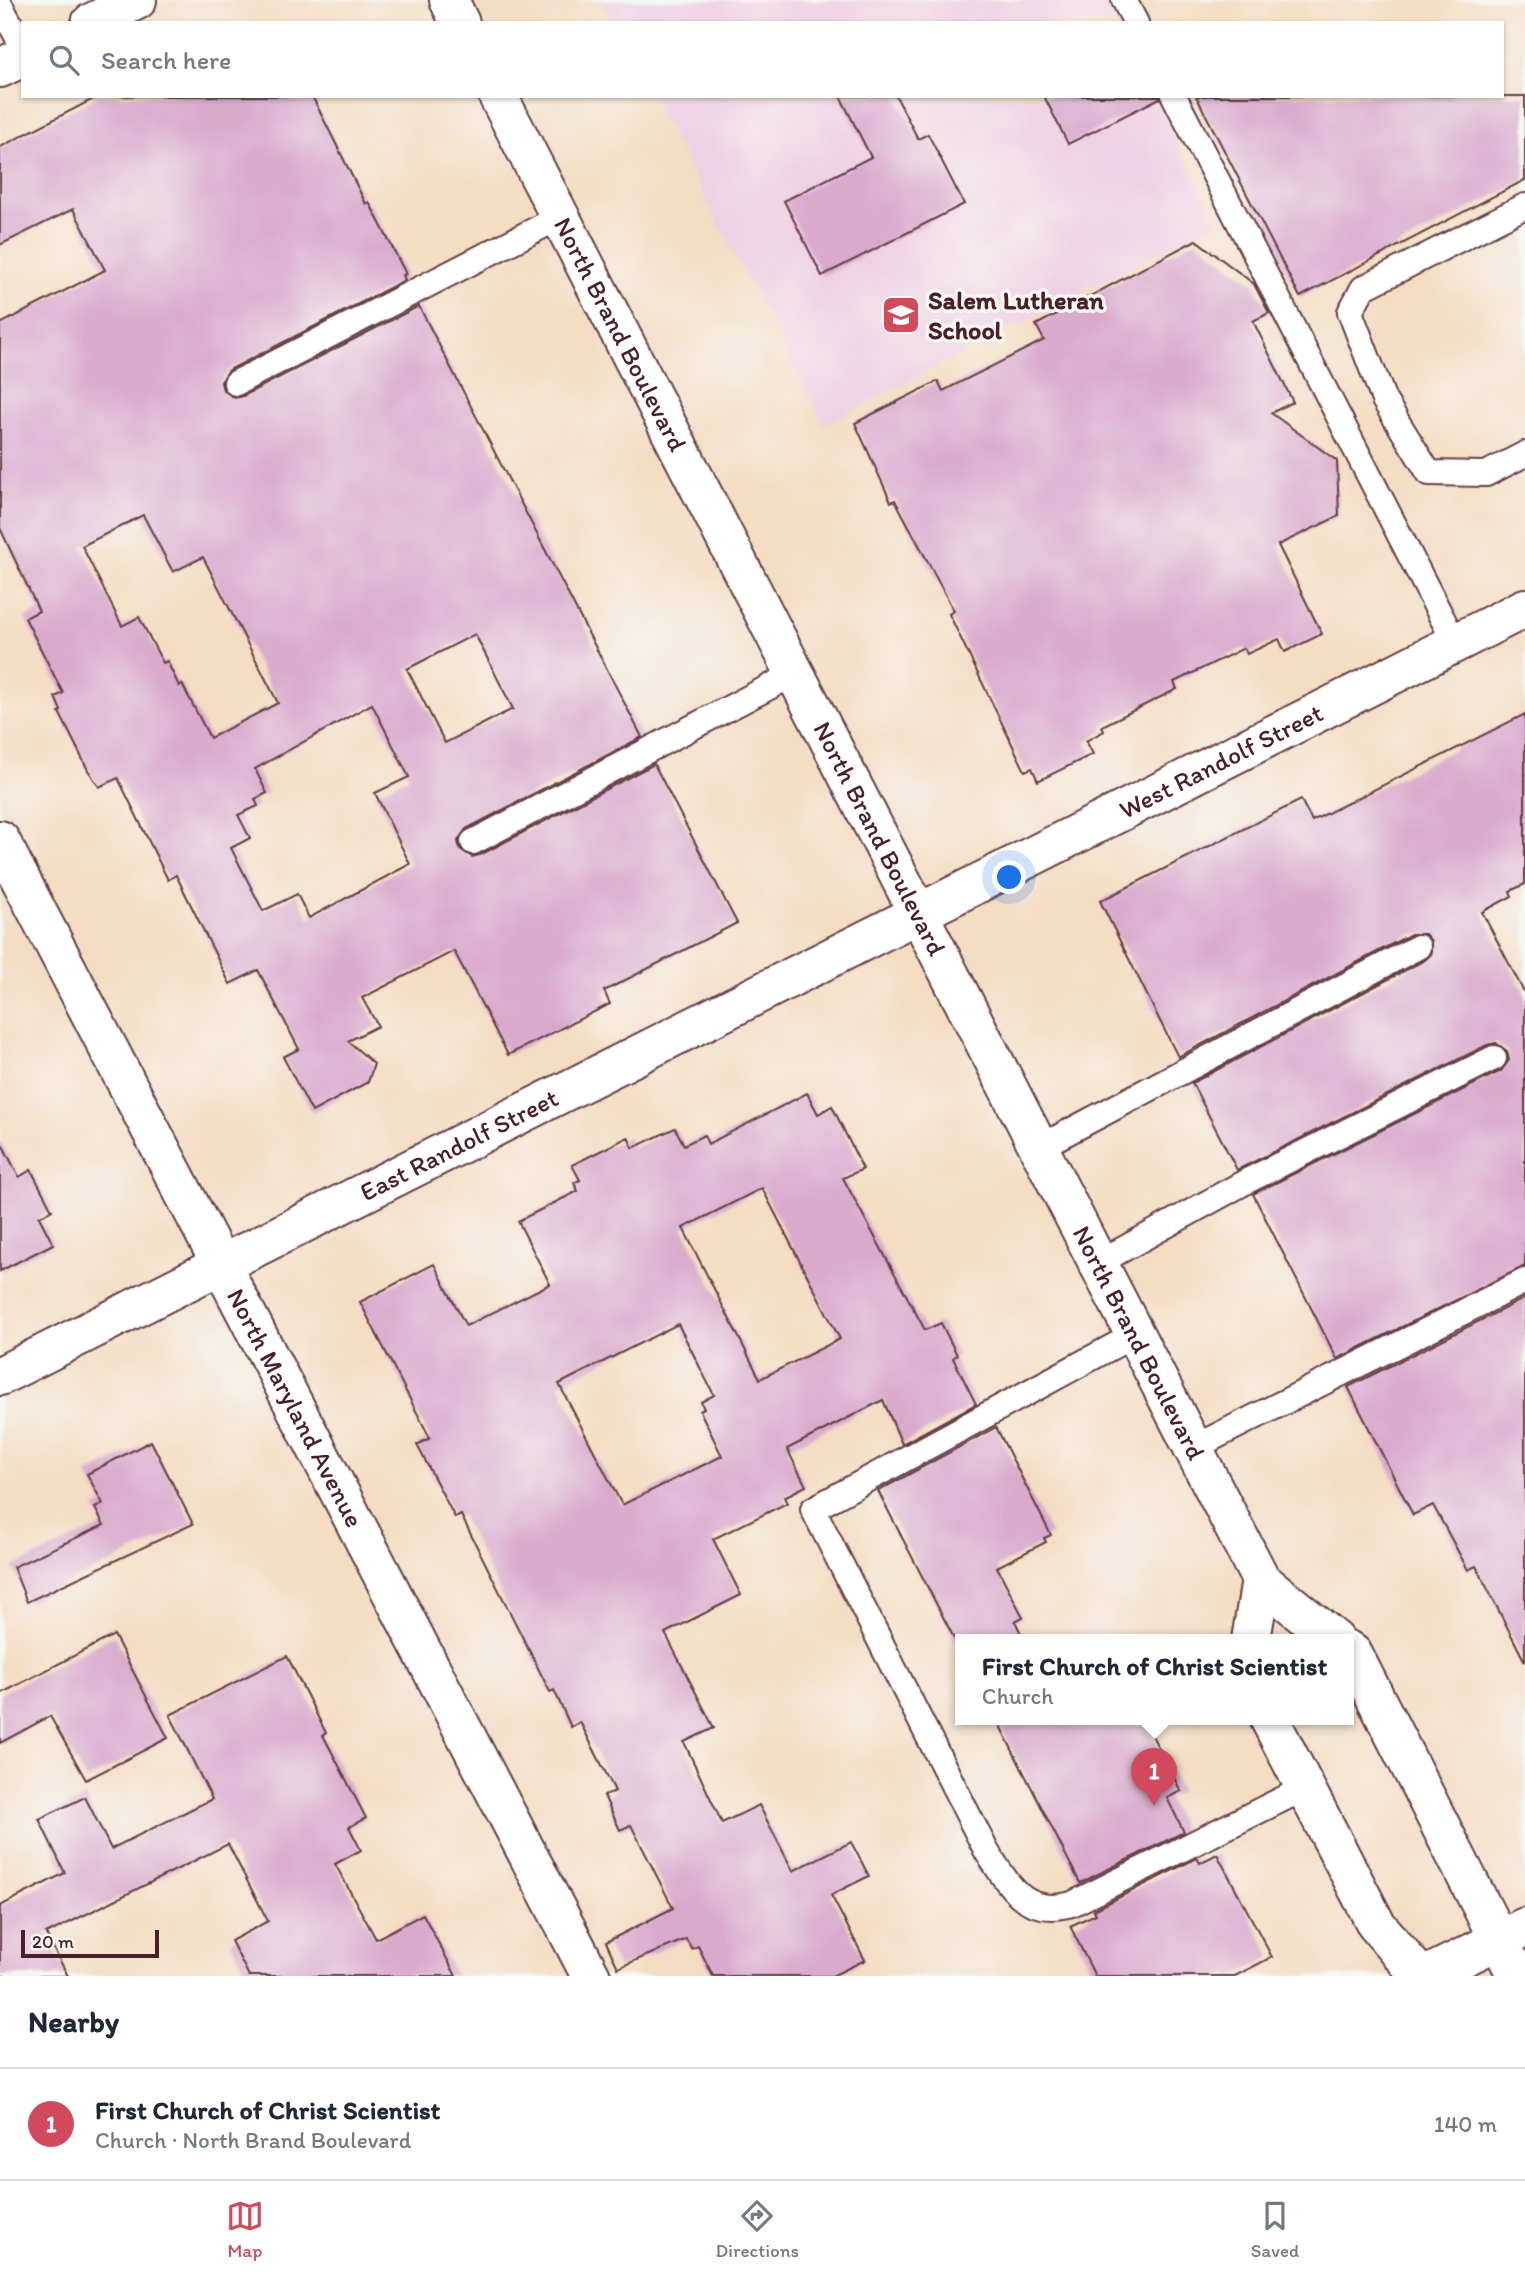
<!DOCTYPE html>
<meta charset="utf-8">
<style>
:root{--surface:#fff;--page:#f6f6f7;--text:#1f2937;--muted:#747a83;--line:#e0e1e3;--accent:#d1495b}
body{margin:0;font-family:Itim,sans-serif;background:var(--page);color:var(--text)}
.scale{position:absolute;left:21px;bottom:18px;width:138px;box-sizing:border-box;padding-left:7px;border:4px solid #4a1f2b;border-top:0;font-size:19px;line-height:24px;white-space:nowrap;color:#4a1f2b;-webkit-text-stroke:5px #f6f6f2;paint-order:stroke}
.you{position:absolute;left:1010px;top:878px;width:24px;height:24px;margin:-18px;border:5px solid #fff;border-radius:50%;background:#1a73e8;box-shadow:0 0 0 10px #1a73e833}
.badge{display:grid;place-items:center;width:46px;height:46px;border-radius:50%;background:var(--accent);color:#fff;font-size:23px;font-weight:700}
.pin{position:absolute;translate:-50% -58px;filter:drop-shadow(0 2px 4px #0008)}
.pin::after{content:'';position:absolute;top:37px;width:24px;height:21px;background:inherit;clip-path:polygon(0 0,100% 0,50% 100%)}
.popup{position:absolute;left:955px;top:1634px;width:399px;height:91px;box-sizing:border-box;display:grid;place-content:center;border-radius:0px;background:var(--surface);filter:drop-shadow(0 2px 5px #0005);font-size:23px;white-space:nowrap;color:var(--muted)}
.popup b{font-size:26px;color:var(--text)}
.popup::after{content:'';position:absolute;left:50%;top:100%;margin-left:-14px;border:14px solid transparent;border-top-color:var(--surface)}
.list{margin:0;padding:0;list-style:none}
h2{display:flex;justify-content:space-between;align-items:center;height:91px;margin:0;padding:0 28px;font-size:30px}
h2 small{font-size:23px;font-weight:400;color:var(--muted)}
.list li{display:grid;grid-template-columns:46px 1fr auto;gap:21px;align-items:center;box-sizing:border-box;height:112px;padding:0 28px;border-top:2px solid var(--line)}
.list b{display:block;font-size:26px;white-space:nowrap}
.list p{margin:0;font-size:23px;white-space:nowrap;color:var(--muted)}
.list em{font-size:23px;font-style:normal;color:var(--muted)}
.icon{flex:none;width:38px;height:38px;fill:none;stroke:currentColor;stroke-width:2;stroke-linecap:round;stroke-linejoin:round}
.map{position:relative;flex:none;width:1525px;height:1976px;overflow:hidden}
.search{position:absolute;background:var(--surface);box-shadow:0 2px 5px #0004;left:21px;right:21px;top:21px;height:77px;display:flex;align-items:center;gap:18px;box-sizing:border-box;padding:0 24px;border-radius:0px;color:var(--muted);font-size:26px}
.sheet{height:203px;background:var(--surface)}
nav{display:flex;justify-content:space-around;align-items:center;box-sizing:border-box;height:98px;border-top:2px solid var(--line);background:var(--surface);font-size:19px;color:var(--muted)}
nav a{display:grid;justify-items:center;gap:4px}
nav .on{color:var(--accent)}
.map>svg:first-child{display:block}
.built{fill:#f0d0e4}
.building{fill:#daaacd;fill-rule:evenodd}
.lines{fill:none;stroke-linecap:round;stroke-linejoin:round}
.service-casing{stroke:#643c42;stroke-width:28}
.minor-casing{stroke:#643c42;stroke-width:42}
.tertiary-casing{stroke:#643c42;stroke-width:42}
.service{stroke:#fff;stroke-width:24}
.minor{stroke:#fff;stroke-width:38}
.tertiary{stroke:#fff;stroke-width:38}
.labels{text-anchor:middle;stroke-width:7;stroke-linejoin:round;paint-order:stroke}
.poi-label{font-size:26px;font-weight:bold;fill:#4a1f2b;stroke:#f6f6f2;text-anchor:start}
.street-label{font-size:26px;fill:#4a1f2b;stroke:#f6f6f2}
</style>
<div class="map">
<svg width="1525" height="1976" viewBox="0 0 1525 1976">
<rect width="100%" height="100%" fill="#f6f6f2"/>
<filter id="ink" filterUnits="userSpaceOnUse"><feTurbulence type="fractalNoise" baseFrequency=".0143" numOctaves="2"/><feDisplacementMap in="SourceGraphic" scale="14" xChannelSelector="R" yChannelSelector="G"/><feConvolveMatrix kernelMatrix="1 2 1 2 8 2 1 2 1" color-interpolation-filters="sRGB"/></filter>
<filter id="wash" filterUnits="userSpaceOnUse"><feTurbulence type="fractalNoise" baseFrequency=".00686" numOctaves="4" result="noise"/><feDisplacementMap in="SourceGraphic" scale="28" xChannelSelector="R" yChannelSelector="G"/><feGaussianBlur stdDeviation="1.57" result="paint"/><feColorMatrix in="noise" values="0 0 0 0 0 0 0 0 0 0 0 0 0 0 0 0 0 1.4 0 .05"/><feComposite in="paint" operator="in"/></filter>
<g filter="url(#wash)">
<rect width="100%" height="100%" fill="#f4ddc3"/>
<g class="built">
<path d="M601 0H1104L1116 23H613Z"/>
<path d="M652 96H1153L1217 222 824 425Z"/>
</g>
<g id="blocks">
<g class="building">
<path d="M99 96H312L366 204 369 202 406 274 403 275 405 280 229 370 221 382 223 390 235 398 243 396 419 306 642 737 466 829 458 841 460 849 472 857 480 855 654 764 737 923 604 991 610 1004 508 1055 454 951 362 998 378 1026 348 1041 374 1064 368 1082 312 1112 283 1057 299 1049 258 970 230 984 176 875 168 880 118 778 99 787 88 770 59 712 61 711 55 697 63 693 25 618 39 611 0 528V324L105 270 73 209 0 245V147ZM143 515 173 572 203 557 278 703 210 738 182 684 179 686 167 661 163 663 139 617 122 626 82 546ZM475 634 513 709 445 743 407 669ZM372 704 409 777 375 793 410 864 309 918 297 894 263 911 231 848 250 838 238 815 258 806 255 799 267 793 255 769Z"/>
<path d="M840 96H896L918 139 928 134 964 204 822 276 784 201 871 157Z"/>
<path d="M1044 96H1159L1160 98 1068 144Z"/>
<path d="M1196 96H1525V180L1300 297Z"/>
<path d="M1196 240 1254 284 1269 313 1253 321 1293 402 1271 413 1337 461 1339 516 1278 545 1322 634 1285 652 1279 639 1247 654 1244 648 1174 682 1177 689 1102 726 1104 731 1086 741 1093 754 1038 781 1032 768 1025 771 949 614 954 611 895 500 891 502 855 423 938 381 943 391 1044 340 1036 325Z"/>
<path d="M1525 714V884L1510 891 1512 896 1482 912 1525 994V1266L1337 1359 1253 1194 1501 1071 1509 1060 1507 1051 1496 1043 1487 1045 1237 1170 1192 1083 1425 960 1431 954V941L1425 934H1411L1178 1057 1100 901 1301 800 1312 821Z"/>
<path d="M807 1093 818 1114 832 1106 863 1169 843 1178 925 1330 941 1323 957 1355 953 1358 976 1404 902 1444 883 1400 787 1449 806 1486 784 1497 787 1503 713 1539 741 1595 665 1633 714 1728 684 1742 722 1823 759 1805 793 1871 851 1842 869 1876 831 1895 865 1960 832 1976H713L698 1946 692 1949 686 1939 618 1968 606 1942 673 1908 631 1825 620 1830 604 1796 615 1791 580 1722 571 1727 554 1690 550 1692 461 1515 455 1518 417 1445 430 1438 360 1302 434 1264 466 1326 550 1284 518 1221 578 1191 574 1183 580 1180 572 1165 628 1137 633 1148 675 1128 684 1145 704 1135 708 1144ZM762 1188 840 1339 760 1379 683 1228ZM678 1324 714 1395 701 1402 704 1409 700 1411 722 1456 622 1505 559 1384Z"/>
<path d="M0 1140 19 1177 31 1170 52 1210 39 1217 53 1244 0 1271Z"/>
<path d="M1525 1298V1662L1476 1566 1468 1570 1433 1505 1413 1515 1348 1387Z"/>
<path d="M996 1427 1051 1535 1044 1538 1046 1542 997 1567 1023 1617 1015 1621 1024 1640H955L878 1491Z"/>
<path d="M151 1441 193 1524 27 1602 13 1567 104 1525 95 1508 103 1504 87 1474Z"/>
<path d="M114 1635 168 1738 86 1780 50 1716 0 1743V1694Z"/>
<path d="M287 1656 326 1733 323 1735 366 1818 349 1827 361 1850 335 1864 376 1939 423 1914 456 1976H249L231 1941 268 1921 228 1844 46 1934 68 1976H0V1906L65 1873 39 1819 85 1797 111 1849 212 1799 170 1715Z"/>
<path d="M997 1720H1144L1181 1791 1167 1798 1184 1832 1080 1883Z"/>
<path d="M1217 1854 1272 1957 1235 1976H1095L1070 1926 1096 1914 1094 1910 1197 1858 1200 1863Z"/>
</g>
</g>
</g>
<g filter="url(#ink)">
<use href="#blocks" fill-opacity="0" stroke="#643c42" stroke-width="2"/>
<g class="lines">
<defs>
<g id="service">
<path d="M1124 0 1136 23"/>
<path d="M0 5 23 47"/>
<path d="M1174 96 1455 643"/>
<path d="M1525 206 1363 288 1350 312 1384 400 1429 473 1486 474 1525 454"/>
<path d="M236 383 560 217"/>
<path d="M473 842 794 674"/>
<path d="M1038 1148 1418 947"/>
<path d="M1098 1263 1247 1181 1494 1058"/>
<path d="M1134 1335 813 1509 987 1852C1010 1886 1024 1917 1072 1904L1305 1788"/>
<path d="M1193 1448 1525 1281"/>
</g>
<g id="minor">
<path id="s1" d="M0 840 591 1976"/>
<path id="s2" d="M0 1376 1525 608"/>
</g>
<g id="tertiary">
<path d="M449 0 460 23"/>
<path d="M91 23 137 0"/>
<path d="M0 68 23 57"/>
<path id="s3" d="M498 96 1261 1580 1335 1640"/>
<path d="M1251 1640 1261 1580"/>
<path d="M1348 1650 1353 1654 1517 1976"/>
<path d="M1270 1720 1376 1924 1420 1976"/>
<path d="M1425 1976 1525 1927"/>
</g>
</defs>
<use href="#service" class="service-casing"/>
<use href="#minor" class="minor-casing"/>
<use href="#tertiary" class="tertiary-casing"/>
<use href="#service" class="service"/>
<use href="#minor" class="minor"/>
<use href="#tertiary" class="tertiary"/>
</g>
</g>
<defs>
<symbol id="school-square" viewBox="-11 -11 22 22"><rect x="-9" y="-9" width="18" height="18" rx="4" fill="#d1495b" stroke="#f6f6f2"/><path d="M0-5L7-2L0 1L-7-2ZM-4 1L0 2.5L4 1V4Q0 6-4 4Z" fill="#fff"/></symbol>
</defs>
<g fill-rule="evenodd">
<use href="#school-square" x="879" y="293" width="44" height="44"/>
</g>
<g class="labels">
<g class="poi-label">
<text x="928" y="309">Salem Lutheran<tspan x="928" dy="30">School</tspan></text>
</g>
<g class="street-label">
<text dy="9" stroke="none"><textPath href="#s3" startOffset="268">North Brand Boulevard</textPath></text>
<text dy="9" stroke="none"><textPath href="#s2" startOffset="1367">West Randolf Street</textPath></text>
<text dy="9" stroke="none"><textPath href="#s3" startOffset="835">North Brand Boulevard</textPath></text>
<text dy="9" stroke="none"><textPath href="#s2" startOffset="514">East Randolf Street</textPath></text>
<text dy="9" stroke="none"><textPath href="#s3" startOffset="1402">North Brand Boulevard</textPath></text>
<text dy="9" stroke="none"><textPath href="#s1" startOffset="640">North Maryland Avenue</textPath></text>
</g>
</g>
</svg>
<div class="scale">20 m</div>
<div class="you"></div>
<div class="pin badge" style="left:1154px;top:1806px">1</div>
<div class="popup"><b>First Church of Christ Scientist</b>Church</div>
<div class="search"><svg class="icon" aria-label="search" viewBox="0 0 24 24"><circle cx="10" cy="10" r="6"/><path d="M15 15l6 6"/></svg>Search here</div>
</div>
<section class="sheet">
<h2>Nearby<small></small></h2>
<ul class="list">
<li><span class="badge">1</span><div><b>First Church of Christ Scientist</b><p>Church · North Brand Boulevard</p></div><em>140 m</em></li>
</ul>
</section>
<nav>
<a class="on"><svg class="icon" aria-label="map" viewBox="0 0 24 24"><path d="M3 6l6-2 6 2 6-2v14l-6 2-6-2-6 2zM9 4v14M15 6v14"/></svg>Map</a>
<a><svg class="icon" aria-label="directions" viewBox="0 0 24 24"><path d="M12 3l9 9-9 9-9-9zM9 14v-3h6M13 9l2 2-2 2"/></svg>Directions</a>
<a><svg class="icon" aria-label="saved" viewBox="0 0 24 24"><path d="M7 4h10v16l-5-4-5 4z"/></svg>Saved</a>
</nav>
